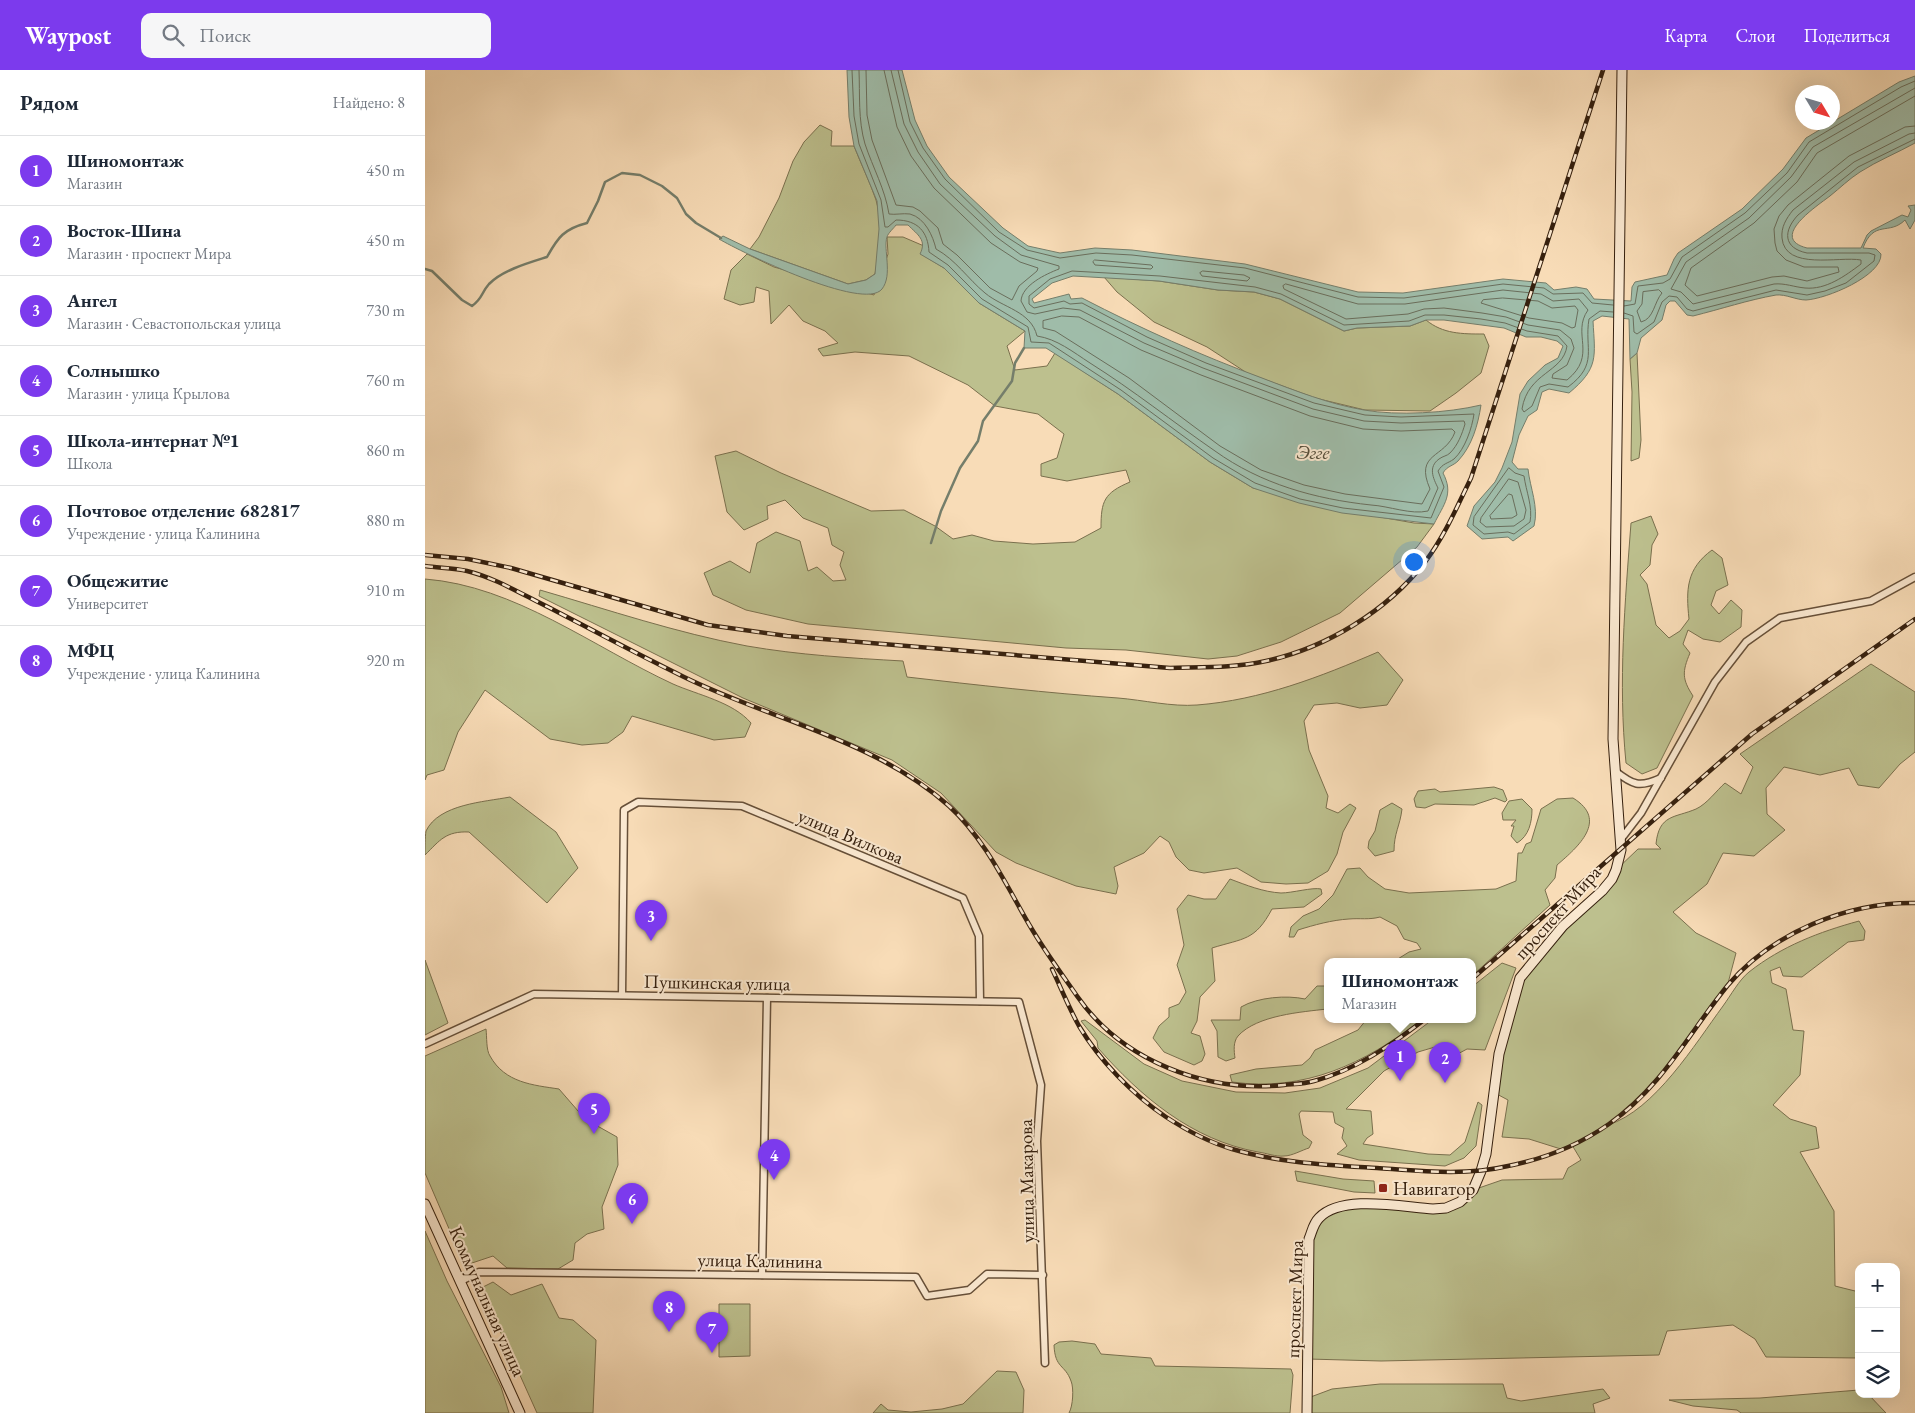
<!DOCTYPE html>
<html lang="ru">
<meta charset="utf-8">
<style>
:root{--surface:#fff;--page:#f6f6f7;--text:#1f2937;--muted:#747a83;--line:#e0e1e3;--accent:#7c3aed}
body{margin:0;font-family:"EB Garamond",serif;background:var(--page);color:var(--text)}
.controls{position:absolute;right:15px;bottom:15px;display:grid;overflow:hidden;border-radius:10px;box-shadow:0 5px 20px #0002}
.controls button{width:45px;height:45px;display:grid;place-items:center;padding:0;border:0;border-bottom:1px solid var(--line);background:var(--surface);color:var(--text);font:25px sans-serif}
.compass{position:absolute;left:1370px;top:15px;width:45px;height:45px;border-radius:50%;background:var(--surface);box-shadow:0 5px 20px #0002;rotate:128deg}
.you{position:absolute;left:988px;top:491px;width:18px;height:18px;margin:-12px;border:4px solid #fff;border-radius:50%;background:#1a73e8;box-shadow:0 0 0 8px #1a73e833}
.badge{display:grid;place-items:center;width:32px;height:32px;border-radius:50%;background:var(--accent);color:#fff;font-size:16px;font-weight:700}
.pin{position:absolute;translate:-50% -41px;filter:drop-shadow(0 1px 2px #0008)}
.pin::after{content:'';position:absolute;top:26px;width:18px;height:15px;background:inherit;clip-path:polygon(0 0,100% 0,50% 100%)}
.popup{position:absolute;left:899px;top:888px;width:152px;height:65px;box-sizing:border-box;display:grid;place-content:center;border-radius:10px;background:var(--surface);filter:drop-shadow(0 1px 4px #0005);font-size:16px;white-space:nowrap;color:var(--muted)}
.popup b{font-size:19px;color:var(--text)}
.popup::after{content:'';position:absolute;left:50%;top:100%;margin-left:-10px;border:10px solid transparent;border-top-color:var(--surface)}
.list{margin:0;padding:0;list-style:none}
h2{display:flex;justify-content:space-between;align-items:center;height:65px;margin:0;padding:0 20px;font-size:21px}
h2 small{font-size:16px;font-weight:400;color:var(--muted)}
.list li{display:grid;grid-template-columns:32px 1fr auto;gap:15px;align-items:center;box-sizing:border-box;height:70px;padding:0 20px;border-top:1px solid var(--line)}
.list b{display:block;font-size:19px;white-space:nowrap}
.list p{margin:0;font-size:16px;white-space:nowrap;color:var(--muted)}
.list em{font-size:16px;font-style:normal;color:var(--muted)}
.icon{flex:none;width:28px;height:28px;fill:none;stroke:currentColor;stroke-width:2;stroke-linecap:round;stroke-linejoin:round}
.map{position:relative;flex:none;width:1490px;height:1343px;overflow:hidden}
header{display:flex;align-items:center;gap:30px;box-sizing:border-box;height:70px;padding:0 25px;background:var(--accent);color:#fff}
header strong{font-size:24px}
nav{display:flex;gap:28px;margin-inline-start:auto;font-size:18px}
.search{width:350px;height:45px;background:var(--page);display:flex;align-items:center;gap:12px;box-sizing:border-box;padding:0 18px;border-radius:10px;color:var(--muted);font-size:19px}
main{display:flex}
aside{flex:1;background:var(--surface)}
.map>svg:first-child{display:block}
.green{fill:#bdc08e;stroke:#7a704e}
.water{fill:#9fbca9;stroke:#757e6b}
.lines{fill:none;stroke-linecap:round;stroke-linejoin:round}
.shore{stroke:#6a6e5c;stroke-width:1}
.stream{stroke:#757e6b;stroke-width:2.5}
.street-casing{stroke:#664f38;stroke-width:9}
.secondary-casing{stroke:#36200e;stroke-width:11}
.street{stroke:#fae8d0;stroke-width:6}
.secondary{stroke:#fae8d0;stroke-width:9}
.rail-casing{stroke:#36200e;stroke-width:4.5}
.rail{stroke:#fae8d0;stroke-width:2.5;stroke-dasharray:8;stroke-linecap:butt}
.poi-dot{fill:#8f2418;stroke:#fae8d0;stroke-width:2}
.labels{text-anchor:middle;stroke-width:4;stroke-linejoin:round;paint-order:stroke}
.street-label{font-size:19px;fill:#36200e;stroke:#fae8d0}
.poi-label{font-size:19px;fill:#36200e;stroke:#fae8d0;text-anchor:start}
.water-label{font-size:20px;font-style:italic;fill:#564f3c;stroke:#fae8d0}
</style>
<header>
<strong>Waypost</strong>
<div class="search"><svg class="icon" aria-label="search" viewBox="0 0 24 24"><circle cx="10" cy="10" r="6"/><path d="M15 15l6 6"/></svg>Поиск</div>
<nav><a>Карта</a><a>Слои</a><a>Поделиться</a></nav>
</header>
<main>
<aside>
<h2>Рядом<small>Найдено: 8</small></h2>
<ul class="list">
<li><span class="badge">1</span><div><b>Шиномонтаж</b><p>Магазин</p></div><em>450 m</em></li>
<li><span class="badge">2</span><div><b>Восток-Шина</b><p>Магазин · проспект Мира</p></div><em>450 m</em></li>
<li><span class="badge">3</span><div><b>Ангел</b><p>Магазин · Севастопольская улица</p></div><em>730 m</em></li>
<li><span class="badge">4</span><div><b>Солнышко</b><p>Магазин · улица Крылова</p></div><em>760 m</em></li>
<li><span class="badge">5</span><div><b>Школа-интернат №1</b><p>Школа</p></div><em>860 m</em></li>
<li><span class="badge">6</span><div><b>Почтовое отделение 682817</b><p>Учреждение · улица Калинина</p></div><em>880 m</em></li>
<li><span class="badge">7</span><div><b>Общежитие</b><p>Университет</p></div><em>910 m</em></li>
<li><span class="badge">8</span><div><b>МФЦ</b><p>Учреждение · улица Калинина</p></div><em>920 m</em></li>
</ul>
</aside>
<div class="map">
<svg width="1490" height="1343" viewBox="0 0 1490 1343">
<rect width="100%" height="100%" fill="#f8dcb7"/>
<filter id="stains"><feTurbulence type="fractalNoise" baseFrequency=".004" numOctaves="4"/><feColorMatrix values="0 0 0 0 .2 0 0 0 0 .09 0 0 0 0 .02 0 0 0 .5 -.17"/></filter>
<radialGradient id="worn" r=".72"><stop offset=".6" stop-color="#630" stop-opacity="0"/><stop offset="1" stop-color="#630" stop-opacity=".3"/></radialGradient>
<g class="green">
<path d="M395 55 407 61 406 76H429C436 94 445 112 451 130 458 152 454 182 450 204L441 210 423 214 325 179 334 167 354 128 368 91 379 72Z"/>
<path d="M462 167H478L499 176 496 184 519 198 554 233 600 261 582 276 590 300 622 296 630 283 693 324 785 392 828 418 955 447 989 453 1009 454 992 477 915 543 856 572 812 586 783 589 701 580 641 578 383 554 321 540 288 525 279 503 305 491 325 503 332 473 351 462 375 471 383 501 392 497 408 511 421 510 415 495 419 482 407 475 403 458 378 448 360 430 342 436 343 449 319 460 302 442 290 386 311 381 356 403 446 441 479 440 510 456 528 469 547 465 569 471 608 474 650 472 676 458C676 431 679 423 705 412L701 400 642 411 616 406V394L632 388 639 364 613 344 570 336 543 315 484 286 430 282 398 286 393 279 413 273 400 261 378 251 364 235 346 254 344 221 331 217 329 232 315 235 299 229 306 200 322 184 349 197 449 225 463 184Z"/>
<path d="M679 207 734 211 793 220 829 222 855 229 919 261 932 258 985 256 1001 250C1018 264 1037 264 1059 264L1064 276 1056 303 1031 323 1005 341 940 340 890 328 822 303 782 277 729 252 692 222Z"/>
<path d="M1212 283 1216 370 1214 388 1206 391 1207 322 1205 289Z"/>
<path d="M1226 446 1233 464 1227 475 1225 495 1215 505 1222 514 1231 555 1244 568 1255 561 1264 549C1261 520 1261 499 1287 480L1297 488 1303 515 1291 521 1286 535 1294 544 1306 530 1317 540 1316 557 1295 572 1278 569 1263 560 1258 574 1265 583C1257 602 1257 609 1268 626L1232 698 1217 704 1201 693C1193 612 1200 533 1206 453Z"/>
<path d="M0 509C90 516 168 577 248 614 273 625 308 632 326 653L320 667 289 670 207 646 198 662 183 673 157 675 125 669 60 620 33 662 19 700 2 705 0 710Z"/>
<path d="M115 520C184 540 252 563 322 576 374 585 425 588 478 591L482 607C552 615 622 623 693 628 718 630 747 637 772 635 836 630 895 607 953 582L978 610 962 635 935 638 912 633 889 635 879 651 884 680 903 726 901 738 913 743 925 734 931 738 918 762 912 784 903 801 883 813 861 814 836 812 812 798 779 803 764 800 751 787 744 772 735 766 719 783 689 797 693 816 691 824 651 816 591 793 571 782 516 723 467 690 318 628 114 526Z"/>
<path d="M1446 594 1490 622V682L1475 694 1454 718 1433 715 1424 698 1395 705 1359 697 1341 718 1342 744 1360 760 1329 786 1298 783 1282 814 1248 842 1271 863 1311 883 1302 917 1252 987 1212 1033 1183 1055C1230 1040 1270 974 1298 936 1306 925 1314 910 1324 902 1357 876 1394 862 1434 851L1440 861 1439 870 1423 872 1377 907 1358 906 1355 897 1345 901 1347 913 1361 919 1368 960 1379 961 1375 1005 1348 1035 1365 1049 1391 1057 1394 1078 1375 1082 1409 1141 1410 1216 1434 1222V1288L1341 1287 1330 1269 1308 1255 1242 1261 1234 1285 956 1291 883 1289 884 1169 889 1155 910 1138H1021L1048 1120 1077 1110 1138 1109 1143 1098 1156 1090 1147 1075 1139 1080 1104 1069 1077 1067 1083 1030 1068 1022 1095 908 1177 821 1191 800 1213 779H1236L1231 774C1234 744 1250 748 1271 739 1282 734 1292 720 1300 713L1316 724 1328 697 1315 684Z"/>
<path d="M1069 717 1078 720 1082 730 1080 732 1070 728 1049 735 1010 734 1000 738 991 737 989 729 993 721 1010 719 1015 722Z"/>
<path d="M85 727 131 762 153 798 122 833 44 762C21 761 15 770 0 785 0 778 0 767 1 761 14 734 59 732 85 727Z"/>
<path d="M1148 728C1184 750 1153 777 1132 795L1130 808 1120 820 1125 835 1048 905V892H968L984 882 996 879 992 873 979 869 972 856 955 847C944 850 935 848 924 849 907 850 889 855 873 860L869 867H864L866 857 878 846 894 839 908 825 922 799 935 798 943 807 960 819 984 823 1071 819 1091 811 1093 783H1097L1101 774 1106 772 1116 739 1132 729Z"/>
<path d="M1097 729 1107 739C1107 752 1104 766 1092 773L1086 766 1089 756H1086L1091 750H1078L1077 743 1084 731Z"/>
<path d="M967 733 977 739C975 756 969 763 969 781L950 786 943 778 944 771 950 761 955 740Z"/>
<path d="M805 809C821 815 838 822 856 823 867 823 888 817 896 819L897 824 879 837 847 839C830 871 819 868 787 878L790 911 775 927 772 951 766 963 775 966 780 984 777 991 769 995 739 982 728 968 734 956 744 947V938L754 934 761 922 752 895 759 875 752 839 763 825 779 829H791Z"/>
<path d="M0 890 23 953 0 965Z"/>
<path d="M1077 893 1091 898 1060 980 1042 979 1029 986 1010 977 993 982 959 1001 921 1039 946 1041 948 1064 942 1068 938 1074 1003 1084 1025 1085 1040 1072 1053 1032 1057 1035 1051 1076 1039 1088 1020 1096 934 1090 912 1084 922 1076 917 1068 919 1058 910 1053 908 1042 876 1041 874 1044 878 1065 887 1072 884 1078C877 1080 867 1086 859 1086 851 1087 841 1083 833 1082 767 1070 716 1027 673 978L672 971 656 951 660 950 719 994 757 1011 811 1022 860 1023 895 1018 943 998 1007 950H1048V916Z"/>
<path d="M892 916H902V939C877 942 832 945 813 966 808 972 809 981 810 988L801 991 793 987 792 961 786 950H815L816 937C833 927 862 925 880 929Z"/>
<path d="M941 950H996C939 994 880 1022 807 1012L805 1005 831 999 877 995 885 988 890 980 933 960Z"/>
<path d="M61 959C62 967 61 980 65 986 80 1013 108 1015 134 1019L160 1049 192 1067 193 1095 177 1137 179 1159 162 1164 150 1173 148 1190 133 1199 82 1198 68 1186 44 1194 31 1175 0 1103V986Z"/>
<path d="M870 1101 918 1109 949 1111 950 1123 929 1122 872 1111Z"/>
<path d="M0 1161 22 1211 76 1317 84 1343H0Z"/>
<path d="M68 1212 86 1225 117 1214 134 1248 148 1250 171 1270 168 1343H112L62 1232 58 1217Z"/>
<path d="M294 1234H325V1286L294 1287Z"/>
<path d="M647 1271 670 1274 676 1284 726 1288 730 1296 866 1299 868 1305 865 1343H644C648 1336 649 1318 646 1311 640 1294 630 1299 629 1275L634 1272Z"/>
<path d="M572 1301 591 1302 599 1320 598 1343H448L456 1334 463 1340 486 1342 517 1339 538 1334Z"/>
<path d="M955 1314H1078L1082 1328 1096 1331 1178 1319 1185 1328 1168 1334 1170 1343H882L883 1328 907 1319Z"/>
<path d="M1434 1320V1324H1443L1461 1343H1316L1312 1340 1268 1336 1244 1330 1335 1328Z"/>
</g>
<path class="water" d="M422 0H477L490 50 502 76 524 107 578 158 603 176 635 183 670 178 707 180 820 194 933 222 978 223 1078 209 1121 213 1129 220 1151 217 1162 219 1169 229 1206 231 1207 217 1210 212 1242 205 1249 189 1253 183 1317 139 1358 99 1381 68 1474 12 1490 6V73C1472 83 1452 91 1435 102 1424 109 1415 118 1405 126 1392 136 1343 168 1382 178H1436L1442 165 1446 161 1477 145 1483 147 1486 140 1483 136 1490 135V150L1485 159 1480 150C1464 166 1449 149 1438 178L1451 179 1456 184C1457 206 1401 229 1381 230 1371 230 1361 224 1351 225 1323 230 1296 239 1268 246L1262 245 1250 231H1245L1241 235 1237 250 1216 268 1212 283 1205 289 1204 249 1177 246 1168 251C1170 287 1174 298 1144 323L1124 319 1117 322 1112 340 1103 346 1094 365 1087 392 1093 399H1103C1105 418 1114 437 1109 456L1088 471 1083 467 1057 469 1042 456 1049 436 1070 412 1077 398 1087 372 1095 324 1103 311 1120 295 1133 288 1138 276 1132 271 1116 267H1101L1079 258 1019 250H1001L985 256 932 258 919 261 855 229 829 222 793 220 734 211 648 206 627 213 607 229 609 233 644 224 646 229 657 228C717 259 775 285 837 308 871 321 904 334 939 340 972 346 1023 343 1056 335 1053 355 1047 376 1033 391 1028 396 1022 396 1018 403 1029 424 1019 434 1009 454L917 443 874 433 828 418 785 392 693 324 621 278H599L600 261 554 233 519 198 495 184C502 170 493 165 483 155H471C469 158 463 163 462 167 458 179 468 205 457 219 439 242 316 182 294 169L298 166 325 179 423 214 441 210 450 204 454 159 452 131 429 76 424 47Z"/>
<g class="lines">
<g class="shore">
<path d="M427 0 429 46 434 74 456 130 460 157H463L471 150C493 150 503 162 504 182L523 195 557 229 603 257 606 272 624 273 696 320 788 388 830 413 875 429 918 438 1006 448 1019 417 1013 401C1018 393 1022 394 1029 389 1040 379 1047 358 1049 344L976 347 940 345 889 333 781 293 722 267 657 233 645 234 639 231 609 238 604 234V226L625 209 647 201 735 206 830 217 856 224 919 255 984 251 1000 245H1019L1056 249 1080 253 1102 261 1133 266 1142 276C1138 303 1103 302 1097 339L1099 342 1107 336 1115 317 1124 314 1143 317C1174 294 1159 279 1164 249L1175 241 1188 242"/>
<path d="M434 0C435 25 433 50 440 74 448 98 460 119 464 144 470 145 478 143 485 144 500 148 508 166 511 179 531 190 543 209 560 223 578 238 606 241 612 266 632 269 648 282 665 293 708 320 748 352 790 381 836 414 890 429 946 435 964 436 986 445 1003 441L1013 418C1008 408 1003 397 1014 389 1018 386 1022 386 1025 383 1033 375 1037 364 1040 354L1039 351 976 353 939 351 888 339 778 298 719 273 655 240 638 238 610 244 602 242 596 231C597 215 621 204 634 199V196L596 185 570 166 515 114 493 82 479 54 466 0"/>
<path d="M441 0 442 45 447 70 471 135 488 137 495 141 513 158 518 174 532 185 565 218 587 230 594 216 612 201 613 198 595 192 566 173 509 118 486 86 472 57 459 0"/>
<path d="M473 0 485 52 498 78 520 109 574 162 602 180 635 188 671 183 707 185 820 198 933 227 979 228 1078 214 1119 218 1128 224 1158 223 1167 233 1188 235"/>
<path d="M1490 18 1388 77 1366 107 1324 148 1261 192 1246 219 1256 222 1268 234 1349 214C1360 213 1369 217 1380 218 1401 220 1420 206 1436 194V190C1414 186 1360 201 1357 168 1356 157 1361 149 1368 140L1429 92 1484 64 1490 63"/>
<path d="M1490 26 1392 83 1372 112 1329 153 1266 198 1260 215 1272 226 1347 207 1359 206 1382 211 1414 202 1413 197H1379L1361 190 1352 181 1350 173 1349 159 1354 146 1363 135 1424 86 1480 57 1490 56"/>
<path d="M670 190 726 195 728 197 726 199 670 195 668 192Z"/>
<path d="M778 201 819 205 825 208 822 211 777 206 775 203Z"/>
<path d="M861 214 933 234H980L1078 220 1116 224 1128 231 1154 229 1163 240C1146 264 1173 285 1142 310L1127 308 1128 304 1142 295 1149 278 1146 269 1135 260 1103 255 1081 247 1057 243 1019 238 999 239 983 244 921 249 859 219 858 216Z"/>
<path d="M1234 220 1237 223C1229 232 1229 249 1216 252L1212 241 1217 234 1218 222Z"/>
<path d="M1078 228 1113 231 1127 238 1150 236 1153 240 1150 257 1147 258 1137 253 1104 248 1056 233 1058 230Z"/>
<path d="M1199 236 1210 234 1213 216 1238 213 1245 209 1257 187 1320 143 1362 103 1384 72 1476 17 1490 11"/>
<path d="M1199 243 1208 246 1209 262 1212 264 1229 252 1237 232 1244 226 1252 227 1262 239 1268 241 1351 220 1382 225 1400 221 1421 213 1449 191 1450 185 1444 183H1382C1358 178 1358 161 1373 145L1433 97 1490 69"/>
<path d="M637 246 654 247 716 280 776 305 885 346 938 359 976 361 1027 359 1030 362C1020 389 989 382 1005 419L997 434 920 424 879 415 836 400 795 376 704 308 630 261 618 258V251Z"/>
<path d="M1084 398 1090 403 1099 406C1101 421 1108 437 1105 452L1089 464 1083 462 1059 464 1048 455 1049 447Z"/>
<path d="M1084 409 1093 412 1101 440 1099 449 1089 456 1061 457 1055 452 1056 448Z"/>
<path d="M1084 424 1087 425 1092 445 1087 448 1066 449 1065 446Z"/>
</g>
<g class="stream">
<path d="M0 199 7 201 37 230 47 236C58 228 56 223 64 214 78 200 103 193 122 187 133 167 139 159 162 153L173 131 180 112 197 103 215 105 237 116 252 128 261 144 271 153 296 168"/>
<path d="M506 473 516 441 535 398 553 371 558 351 587 311 590 293 599 278"/>
</g>
<defs>
<g id="street">
<path d="M1190 701C1208 715 1214 718 1236 708"/>
<path d="M1196 769 1216 743 1290 612 1321 572 1355 548 1446 531 1490 507"/>
<path d="M197 925 199 740 213 732 317 736 538 828 554 866 555 931"/>
<path d="M0 974 109 924 594 932 616 1015 612 1071 620 1293"/>
<path d="M337 1205 342 928"/>
<path d="M36 1211 54 1202 491 1207 502 1226 544 1220 562 1204 618 1205"/>
</g>
<g id="secondary">
<path d="M0 1134 95 1343"/>
<path d="M882 1343 884 1169C887 1162 888 1154 894 1148 917 1124 977 1137 1008 1139L1021 1138 1035 1132 1048 1120 1056 1101 1061 1084 1074 984 1095 908 1138 856 1177 821 1187 809 1191 800 1196 780 1188 669 1197 0"/>
</g>
</defs>
<use href="#street" class="street-casing"/>
<use href="#secondary" class="secondary-casing"/>
<use href="#street" class="street"/>
<use href="#secondary" class="secondary"/>
<defs>
<g id="rail">
<path d="M0 485 43 489 86 498 283 555 362 566 745 598C777 597 810 598 841 591 901 578 962 541 1000 492 1019 467 1032 437 1046 408L1178 0"/>
<path d="M0 496C14 498 29 498 42 501 71 508 98 525 125 538 169 561 214 585 259 607 347 650 450 670 524 736 560 769 581 815 605 856 619 880 636 903 652 926 697 991 781 1023 859 1015 868 1014 879 1014 889 1011 930 1000 965 976 999 950"/>
<path d="M627 899C636 918 644 938 654 956 675 991 707 1024 741 1047 761 1060 783 1072 807 1079 854 1093 904 1095 952 1098 996 1101 1041 1106 1083 1096 1119 1089 1154 1075 1184 1054 1238 1016 1263 964 1303 915 1347 863 1422 832 1490 833"/>
<path d="M1048 908 1327 664 1490 549"/>
</g>
</defs>
<use href="#rail" class="rail-casing"/>
<use href="#rail" class="rail"/>
</g>
<rect class="poi-dot" x="953" y="1113" width="10" height="10" rx="2.5"/>
<g class="labels">
<g class="street-label">
<text transform="translate(426 766) rotate(23)" y="7">улица Вилкова</text>
<text transform="translate(1132 842) rotate(-48)" y="7">проспект Мира</text>
<text transform="translate(292 912) rotate(1)" y="7">Пушкинская улица</text>
<text transform="translate(601 1111) rotate(-91)" y="7">улица Макарова</text>
<text transform="translate(335 1190) rotate(1)" y="7">улица Калинина</text>
<text transform="translate(869 1229) rotate(-88)" y="7">проспект Мира</text>
<text transform="translate(63 1231) rotate(66)" y="7">Коммунальная улица</text>
</g>
<g class="poi-label">
<text x="968" y="1125">Навигатор</text>
</g>
<g class="water-label">
<text x="888" y="389">Эгге</text>
</g>
</g>
<rect width="100%" height="100%" filter="url(#stains)"/>
<rect width="100%" height="100%" fill="url(#worn)"/>
</svg>
<div class="controls">
<button>+</button>
<button>−</button>
<button><svg class="icon" aria-label="layers" viewBox="0 0 24 24"><path d="M12 4l9 5-9 5-9-5zM3 14l9 5 9-5"/></svg></button>
</div>
<svg class="compass" viewBox="-18 -18 36 36"><path d="M0-13l5 13h-10z" fill="#e53935"/><path d="M0 13l5-13h-10z" fill="#747a83"/></svg>
<div class="you"></div>
<div class="pin badge" style="left:975px;top:1011px">1</div>
<div class="popup"><b>Шиномонтаж</b>Магазин</div>
<div class="pin badge" style="left:1020px;top:1013px">2</div>
<div class="pin badge" style="left:226px;top:871px">3</div>
<div class="pin badge" style="left:349px;top:1110px">4</div>
<div class="pin badge" style="left:169px;top:1064px">5</div>
<div class="pin badge" style="left:207px;top:1154px">6</div>
<div class="pin badge" style="left:287px;top:1283px">7</div>
<div class="pin badge" style="left:244px;top:1262px">8</div>
</div>
</main>
